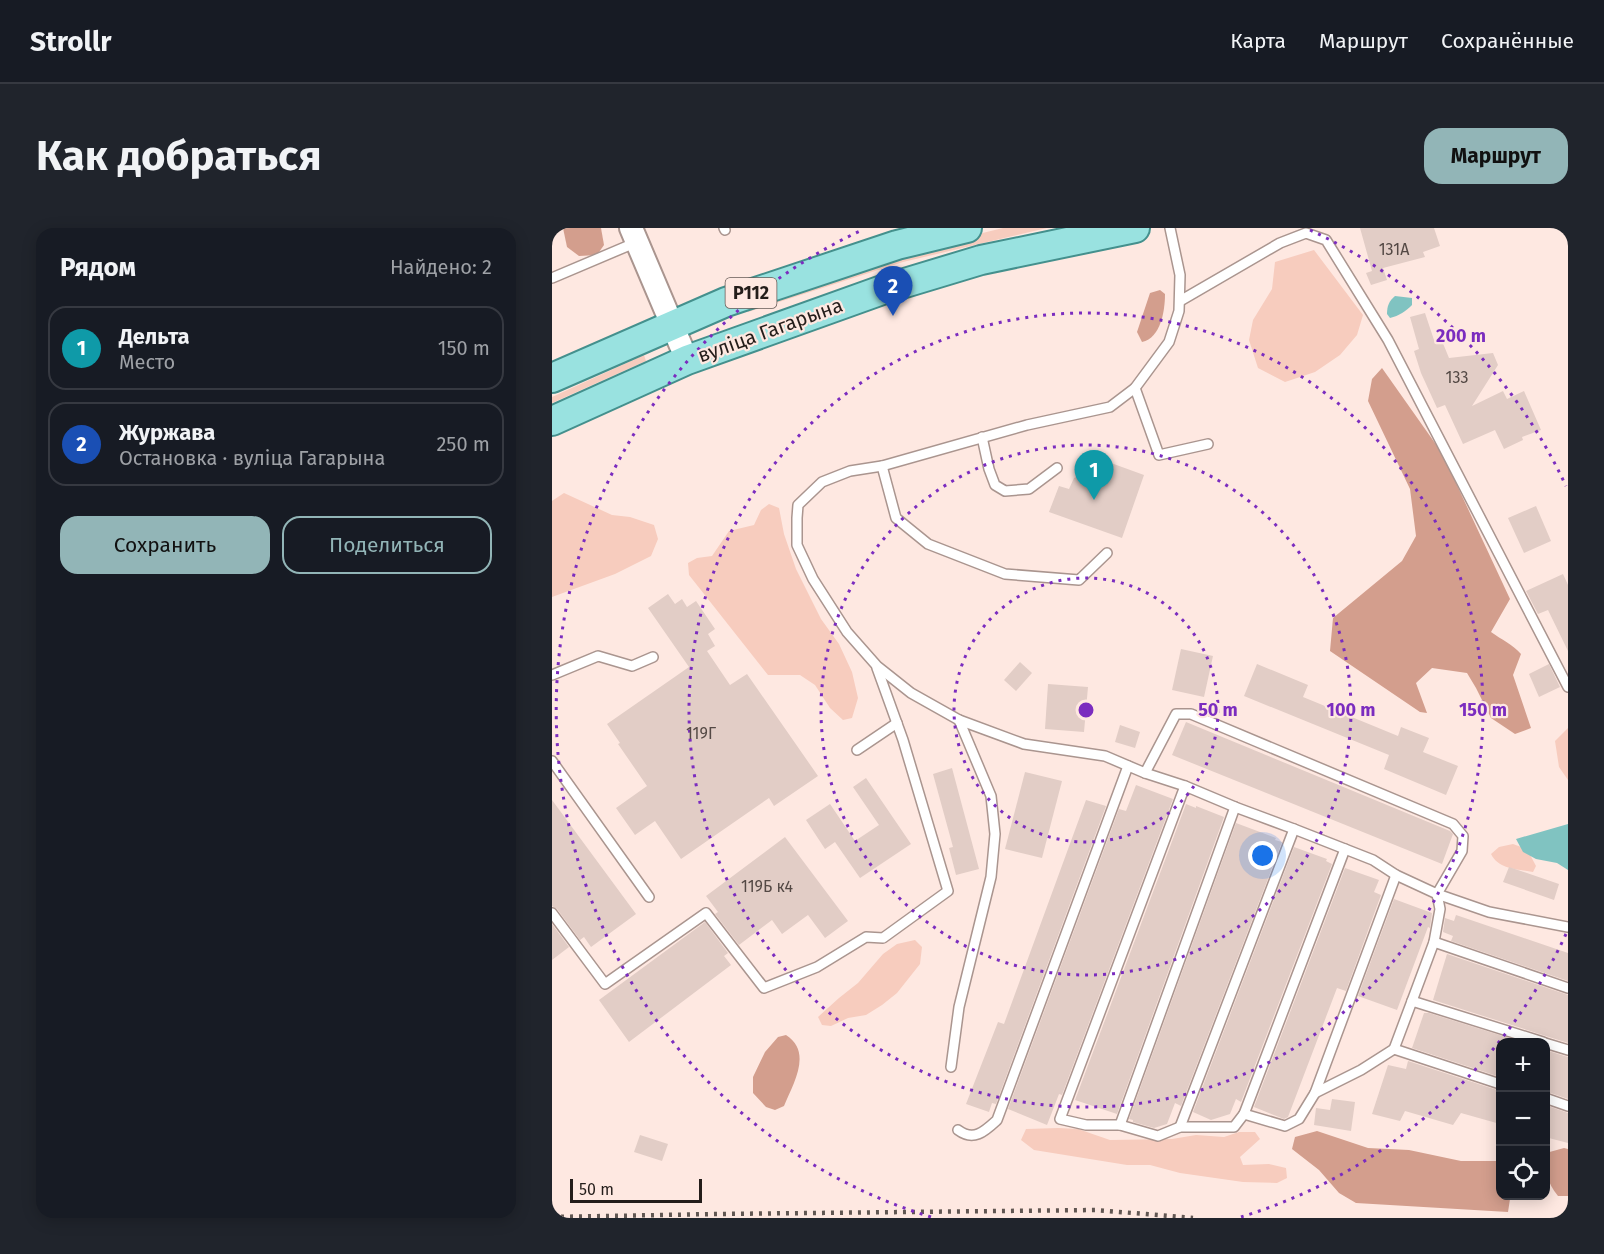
<!DOCTYPE html>
<html lang="ru">
<meta charset="utf-8">
<style>
:root{--surface:#171b24;--page:#20242c;--text:#f1f3f6;--muted:#9ea1a6;--line:#363941;--accent:#92b5b7}
body{margin:0;font-family:"Fira Sans",sans-serif;background:var(--page);color:var(--text)}
.controls{position:absolute;right:18px;bottom:18px;display:grid;overflow:hidden;border-radius:12px;box-shadow:0 3px 15px #0003}
.controls button{width:54px;height:54px;display:grid;place-items:center;padding:0;border:0;border-bottom:2px solid var(--line);background:var(--surface);color:var(--text);font:30px sans-serif}
.scale{position:absolute;left:18px;bottom:15px;width:132px;box-sizing:border-box;padding-left:6px;border:3px solid #241d1a;border-top:0;font-size:16px;line-height:21px;white-space:nowrap;color:#241d1a;-webkit-text-stroke:4px #fee8e1;paint-order:stroke}
.you{position:absolute;left:711px;top:628px;width:21px;height:21px;margin:-15px;border:4px solid #fff;border-radius:50%;background:#1a73e8;box-shadow:0 0 0 9px #1a73e833}
.badge{display:grid;place-items:center;width:39px;height:39px;border-radius:50%;background:var(--accent);color:#fff;font-size:20px;font-weight:700}
.pin{position:absolute;translate:-50% -50px;filter:drop-shadow(0 2px 3px #0008)}
.pin::after{content:'';position:absolute;top:32px;width:21px;height:18px;background:inherit;clip-path:polygon(0 0,100% 0,50% 100%)}
.list{margin:0;padding:0;list-style:none}
h2{display:flex;justify-content:space-between;align-items:center;height:78px;margin:0;padding:0 24px;font-size:26px}
h2 small{font-size:20px;font-weight:400;color:var(--muted)}
.list li{display:grid;grid-template-columns:39px 1fr auto;gap:18px;align-items:center;box-sizing:border-box;height:84px;margin:0 12px 12px;padding:0 12px;border:2px solid var(--line);border-radius:18px}
.list b{display:block;font-size:22px;white-space:nowrap}
.list p{margin:0;font-size:20px;white-space:nowrap;color:var(--muted)}
.list em{font-size:20px;font-style:normal;color:var(--muted)}
.actions{display:flex;gap:12px;padding:18px 24px}
.actions a{flex:1;padding:14px 0;border:2px solid var(--accent);border-radius:18px;text-align:center;font-size:21px;color:var(--accent)}
.actions .main{background:var(--accent);color:#111}
.icon{flex:none;width:33px;height:33px;fill:none;stroke:currentColor;stroke-width:2;stroke-linecap:round;stroke-linejoin:round}
.map{position:relative;flex:none;width:1016px;height:990px;overflow:hidden;border-radius:18px}
header{display:flex;align-items:center;gap:36px;box-sizing:border-box;height:84px;padding:0 30px;background:var(--surface);border-bottom:2px solid var(--line)}
header strong{font-size:28px}
nav{display:flex;gap:33px;margin-inline-start:auto;font-size:21px}
.intro{display:flex;align-items:center;justify-content:space-between;box-sizing:border-box;height:144px;padding:0 36px}
h1{margin:0;font-size:42px}
.button{padding:15px 27px;border-radius:18px;background:var(--accent);color:#111;font-size:21px;font-weight:700}
main{display:flex;gap:36px;padding:0 36px}
aside{flex:1;background:var(--surface);border-radius:18px;box-shadow:0 3px 15px #0003}
.map>svg:first-child{display:block}
.green{fill:#f7ccbe}
.forest{fill:#d39e8d}
.water{fill:#80c3c1}
.building{fill:#e2cdc6}
.lines{fill:none;stroke-linecap:round;stroke-linejoin:round}
.service-casing{stroke:#aa958f;stroke-width:12}
.tertiary-casing{stroke:#aa958f;stroke-width:26}
.primary-casing{stroke:#44908d;stroke-width:32}
.service{stroke:#fff;stroke-width:9}
.tertiary{stroke:#fff;stroke-width:22}
.primary{stroke:#99e2e0;stroke-width:28}
.rail{stroke:#615652;stroke-width:4.5;stroke-dasharray:3 6;stroke-linecap:butt}
.ring{fill:none;stroke:#7b2cbf;stroke-width:3;stroke-dasharray:3 6}
.labels{text-anchor:middle;stroke-width:4.5;stroke-linejoin:round;paint-order:stroke}
.number-label{font-size:16px;fill:#544945}
.shield{fill:#fee8e1;stroke:#655a56;stroke-width:1.5}
.shield-label{font-size:18px;font-weight:bold;fill:#241d1a}
.street-label{font-size:20px;fill:#241d1a;stroke:#fee8e1}
.centre{fill:#7b2cbf;stroke:#fee8e1;stroke-width:3}
.ring-label{font-size:18px;text-anchor:middle;font-weight:bold;fill:#7b2cbf;stroke:#fee8e1;stroke-width:4.5;stroke-linejoin:round;paint-order:stroke}
</style>
<header>
<strong>Strollr</strong>
<nav><a>Карта</a><a>Маршрут</a><a>Сохранённые</a></nav>
</header>
<div class="intro"><h1>Как добраться</h1><a class="button">Маршрут</a></div>
<main>
<aside>
<h2>Рядом<small>Найдено: 2</small></h2>
<ul class="list">
<li><span class="badge" style="background:#0f9aa8">1</span><div><b>Дельта</b><p>Место</p></div><em>150 m</em></li>
<li><span class="badge" style="background:#1a4fb4">2</span><div><b>Журжава</b><p>Остановка · вуліца Гагарына</p></div><em>250 m</em></li>
</ul>
<div class="actions"><a class="main">Сохранить</a><a>Поделиться</a></div>
</aside>
<div class="map">
<svg width="1016" height="990" viewBox="0 0 1016 990">
<rect width="100%" height="100%" fill="#fee8e1"/>
<g class="green">
<path d="M451 0H495L351 34 196 84 194 78 349 25Z"/>
<path d="M762 22 811 87 805 107 788 127 763 144 733 154 706 140 697 112 701 92 720 61 723 34Z"/>
<path d="M92 127 94 133 0 175V169Z"/>
<path d="M12 265 60 287 78 289 102 297 106 311 99 328 63 346 0 369V273Z"/>
<path d="M217 276 227 280 232 306 244 341 269 391 287 416 300 444 306 470 300 490 291 492 278 480 263 457 248 447H216L137 347 136 335 145 330 160 328 177 303 202 297 209 282Z"/>
<path d="M1016 500V552L1007 539 1003 513Z"/>
<path d="M961 616 975 621 984 638 981 644C966 641 947 642 939 626L947 619Z"/>
<path d="M363 712 370 719 368 736 345 765 330 777 314 787 296 790 279 798 270 797 266 789 287 770 306 755 331 726 345 716Z"/>
<path d="M506 900 526 901 558 912 620 911 644 907 672 909 687 904H703L708 911 688 929 691 937 717 936 734 940 735 950 725 955 691 954 628 945 598 937H575L482 922 469 912 474 901Z"/>
</g>
<g class="forest">
<path d="M11 0H49L52 17 45 27 27 28 15 19Z"/>
<path d="M608 62 613 66C613 82 609 110 590 114L585 104 598 65Z"/>
<path d="M830 140 890 225 958 371 939 404C950 412 960 416 969 426L961 447 979 500 963 506 939 490 924 460 915 445 880 440 864 455 875 485 868 484 778 423 781 390 850 333 864 308 858 261 816 173 820 151Z"/>
<path d="M234 807C261 824 241 856 232 878L223 882 214 879 201 865V849L213 824 226 809Z"/>
<path d="M765 903 816 920 857 922 909 933H947L948 934V968H956L958 971 956 984 804 975 787 965 767 942 740 921 743 909Z"/>
<path d="M1012 920 1016 921V968H1006C995 955 992 941 994 925Z"/>
</g>
<g class="water">
<path d="M843 68 860 70V77C854 83 847 88 838 90L835 86C835 78 837 73 843 68Z"/>
<path d="M1016 596V642L1005 635 984 631 971 624 964 611Z"/>
</g>
<g class="building">
<path d="M808 0H882L888 18 871 24 873 29 831 40 835 52 819 57 814 45 820 43Z"/>
<path d="M873 85 883 115 890 113 897 130 941 125 946 137 920 178 951 163 955 171 972 163 989 202 970 209 971 212 952 221 943 202 911 216 893 177 885 180 869 145 862 123 867 121 858 89Z"/>
<path d="M559 235 592 247 570 310 497 284 507 258 517 261 522 250 533 245 544 243 555 247Z"/>
<path d="M984 278 999 313 972 325 956 290Z"/>
<path d="M1011 346 1016 357V423L996 382 986 386 974 363Z"/>
<path d="M116 366 123 376 130 371 135 379 144 373 163 401 156 406 163 418 155 423 178 457 195 446 266 548 222 578 217 570 129 631 103 593 83 607 64 580 95 558 66 516 68 515 55 496 137 439 96 380Z"/>
<path d="M629 421 661 428 652 469 620 462Z"/>
<path d="M468 434 480 445 464 463 452 452Z"/>
<path d="M705 436 756 457 751 469 846 508 849 499 877 510 871 524 906 538 894 567 832 541 837 527 692 468Z"/>
<path d="M997 436 1008 459 987 469 977 446Z"/>
<path d="M496 456 536 459 532 504 493 501Z"/>
<path d="M634 494 898 603 901 606 890 636 620 527Z"/>
<path d="M568 497 588 504 583 520 563 514Z"/>
<path d="M400 540 427 641 404 647 397 620 401 619 381 546Z"/>
<path d="M473 544 510 553 490 630 453 621Z"/>
<path d="M314 550 359 616 308 650 283 614 273 621 254 592 278 576 303 613 327 597 301 559Z"/>
<path d="M584 557 621 571 510 867 507 866 495 897 456 881 567 581 574 583Z"/>
<path d="M0 572 84 686 39 719 32 709 28 712 5 681 0 678Z"/>
<path d="M534 572 554 578 444 876 440 875 437 884 414 876 446 794 452 796Z"/>
<path d="M634 576 644 580V578L672 589 565 886 523 872Z"/>
<path d="M684 595 724 610 723 612 730 614 629 878 623 875 615 896 602 900 581 894V892L577 891Z"/>
<path d="M233 609 296 693 273 710 256 687 230 706 220 692 187 717 163 686 166 684 154 668Z"/>
<path d="M742 619 775 631 774 633 780 636 689 874 684 871 678 886 659 892 641 884Z"/>
<path d="M957 639 1007 656 1002 672 951 654Z"/>
<path d="M793 640 827 652 822 664 829 667 794 763 785 760 736 889 732 891 702 879Z"/>
<path d="M842 671 880 685 878 700 876 699 845 782 806 768Z"/>
<path d="M904 687 1016 725V753L899 713 901 708 891 704 893 690 902 693Z"/>
<path d="M153 694 176 725 172 728 179 737 77 814 47 772Z"/>
<path d="M0 696 17 719 0 732Z"/>
<path d="M895 726 1016 767V815L881 772Z"/>
<path d="M872 785H877L970 814H948V849L860 820Z"/>
<path d="M993 822 1016 829V871L993 863Z"/>
<path d="M856 833 948 863V896L909 885 901 897 853 883 848 893 820 886 836 837 854 841Z"/>
<path d="M780 871 803 874 799 903 762 897 764 880 778 882Z"/>
<path d="M993 877 1016 885V915L993 909Z"/>
<path d="M88 907 116 916 110 933 82 924Z"/>
</g>
<g class="lines">
<defs>
<g id="service">
<path d="M172 0 173 2"/>
<path d="M618 0 628 47 627 83 617 114 583 160 558 179 475 197 330 238 298 243 270 254 246 277 245 290V317L261 351 295 404 325 438 359 465 407 492 472 516 553 528 593 545 633 558 683 579 742 601 821 632 844 647 885 666 937 684 1016 699"/>
<path d="M0 50 85 14"/>
<path d="M628 73 728 15 754 5 774 12 836 112 1016 459"/>
<path d="M583 160 607 227 656 216"/>
<path d="M430 209 437 241 443 257 453 263 477 261 505 240"/>
<path d="M330 238 344 290 376 316 453 346 527 352 555 325"/>
<path d="M0 447 46 428 80 438 101 429"/>
<path d="M305 522 345 495"/>
<path d="M0 533 97 669"/>
<path d="M593 545 624 486H639L901 596 911 608 910 623 885 666 888 681 882 714"/>
<path d="M633 558 508 891 534 897H568L606 908 628 899H682L692 886 733 898 747 891 763 865 844 647"/>
<path d="M0 685 53 756 154 685 212 760 265 739 314 709 331 710 396 663 351 512 325 440"/>
<path d="M860 773 882 714 1016 760"/>
<path d="M993 815 1016 822"/>
<path d="M399 839 407 779 439 649 443 606 439 568 407 492"/>
<path d="M948 856 842 821 860 773 991 814"/>
<path d="M763 865 809 842 842 821"/>
<path d="M993 870 1016 878"/>
<path d="M692 886 793 621"/>
<path d="M568 897 683 579"/>
<path d="M628 899 742 601"/>
<path d="M406 902C422 914 433 903 445 892L576 538"/>
</g>
<path id="tertiary" d="M79 0 135 132"/>
<g id="primary">
<path d="M0 150 174 74 345 17 415 0"/>
<path d="M0 193 135 132 333 61 429 32 583 0"/>
</g>
</defs>
<use href="#service" class="service-casing"/>
<use href="#tertiary" class="tertiary-casing"/>
<use href="#primary" class="primary-casing"/>
<use href="#service" class="service"/>
<use href="#tertiary" class="tertiary"/>
<use href="#primary" class="primary"/>
<path class="rail" d="M0 989 164 986 544 982 641 990"/>
</g>
<g class="ring">
<circle cx="534" cy="482" r="132"/>
<circle cx="534" cy="482" r="265"/>
<circle cx="534" cy="482" r="397"/>
<path d="M1014 706A530 530 0 0 1 689 989M379 989A530 530 0 0 1 310 2M758 2A530 530 0 0 1 1014 258"/>
</g>
<g class="labels">
<g class="number-label">
<text x="842" y="27">131А</text>
<text x="905" y="155">133</text>
<text x="149" y="511">119Г</text>
<text x="215" y="664">119Б к4</text>
</g>
<rect class="shield" x="173.5" y="50" width="51" height="30" rx="4.5"/>
<g class="shield-label">
<text x="199" y="71">Р112</text>
</g>
<g class="street-label">
<text transform="translate(218 102) rotate(-20)" y="7">вуліца Гагарына</text>
</g>
</g>
<circle cx="534" cy="482" r="9" class="centre"/>
<g class="ring-label">
<text x="909" y="114">200 m</text>
<text x="666" y="488">50 m</text>
<text x="799" y="488">100 m</text>
<text x="931" y="488">150 m</text>
</g>
</svg>
<div class="controls">
<button>+</button>
<button>−</button>
<button><svg class="icon" aria-label="locate" viewBox="0 0 24 24"><circle cx="12" cy="12" r="6"/><path d="M12 2v4M12 18v4M2 12h4M18 12h4"/></svg></button>
</div>
<div class="scale">50 m</div>
<div class="you"></div>
<div class="pin badge" style="left:542px;top:272px;background:#0f9aa8">1</div>
<div class="pin badge" style="left:341px;top:88px;background:#1a4fb4">2</div>
</div>
</main>
